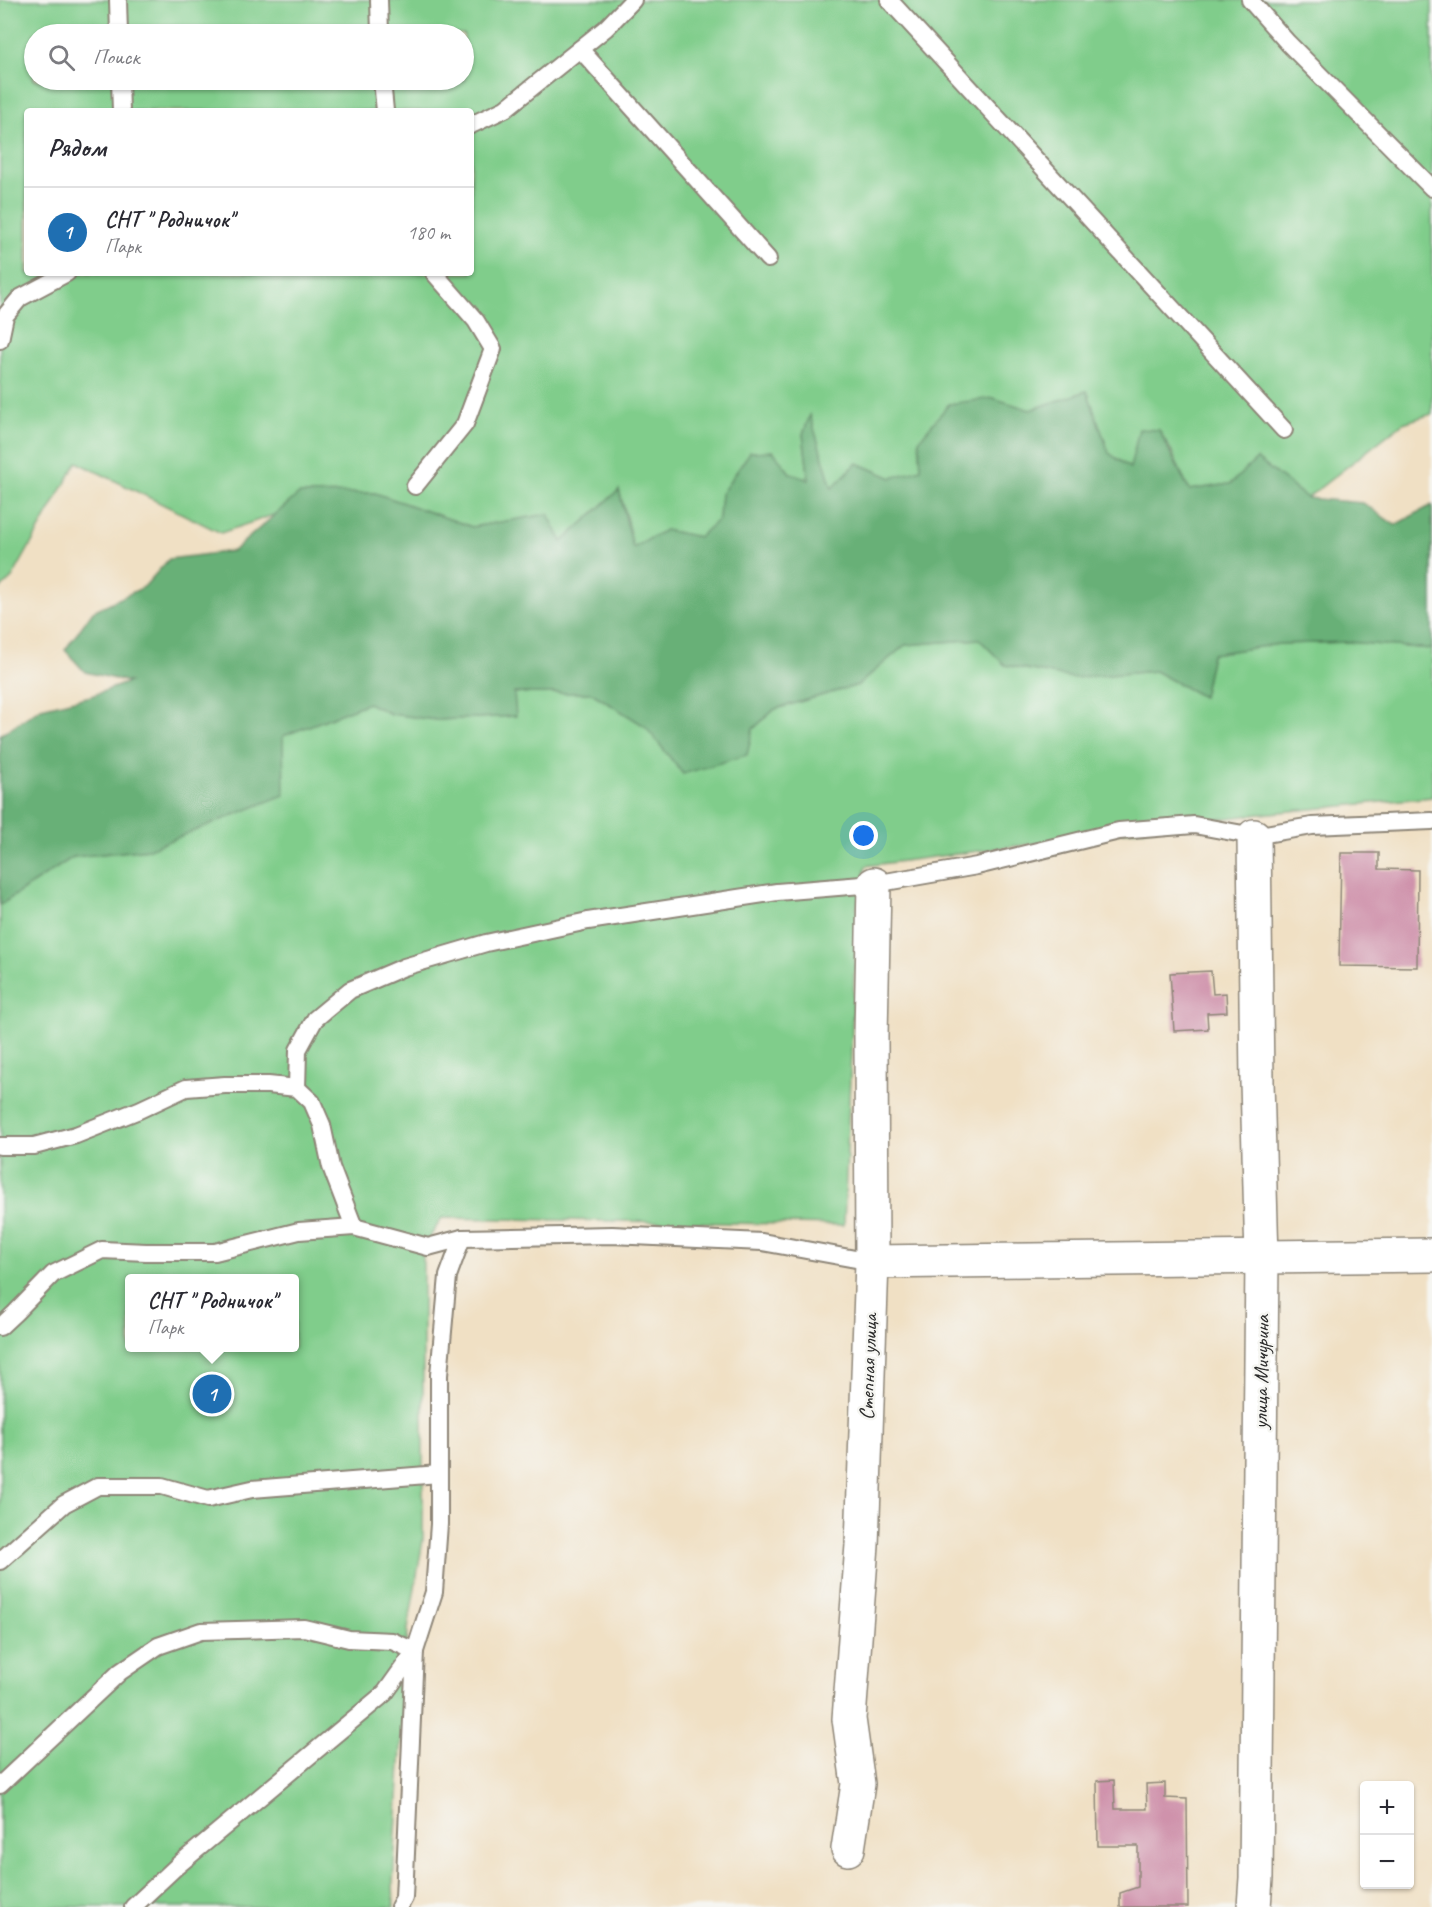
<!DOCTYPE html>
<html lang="ru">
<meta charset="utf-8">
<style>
:root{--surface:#fff;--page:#f7f7f7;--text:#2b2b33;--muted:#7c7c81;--line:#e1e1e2;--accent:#1f6fb2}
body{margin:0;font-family:Caveat,sans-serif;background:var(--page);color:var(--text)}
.controls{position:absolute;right:18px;bottom:18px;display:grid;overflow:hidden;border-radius:6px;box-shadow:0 2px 4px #0004}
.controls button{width:54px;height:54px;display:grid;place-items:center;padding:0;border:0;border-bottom:2px solid var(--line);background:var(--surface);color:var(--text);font:30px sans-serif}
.you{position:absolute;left:864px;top:836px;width:21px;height:21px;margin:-15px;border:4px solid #fff;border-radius:50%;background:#1a73e8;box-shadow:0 0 0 9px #1a73e833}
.badge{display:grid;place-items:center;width:39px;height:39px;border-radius:50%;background:var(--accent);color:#fff;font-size:20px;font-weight:700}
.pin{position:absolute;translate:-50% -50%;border:3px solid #fff;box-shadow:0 2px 6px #0006}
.popup{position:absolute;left:125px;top:1274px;width:174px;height:78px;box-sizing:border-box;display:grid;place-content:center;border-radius:6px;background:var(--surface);filter:drop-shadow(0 2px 4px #0005);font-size:20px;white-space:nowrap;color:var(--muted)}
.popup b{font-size:22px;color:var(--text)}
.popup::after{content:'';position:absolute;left:50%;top:100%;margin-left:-12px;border:12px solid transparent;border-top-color:var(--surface)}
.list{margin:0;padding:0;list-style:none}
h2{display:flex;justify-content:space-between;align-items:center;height:78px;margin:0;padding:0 24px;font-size:26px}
h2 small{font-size:20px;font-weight:400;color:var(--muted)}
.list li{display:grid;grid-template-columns:39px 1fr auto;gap:18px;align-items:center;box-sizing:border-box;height:90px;padding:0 24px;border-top:2px solid var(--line)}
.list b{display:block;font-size:22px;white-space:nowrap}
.list p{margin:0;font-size:20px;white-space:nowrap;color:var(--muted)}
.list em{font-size:20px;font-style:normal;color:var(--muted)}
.icon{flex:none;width:33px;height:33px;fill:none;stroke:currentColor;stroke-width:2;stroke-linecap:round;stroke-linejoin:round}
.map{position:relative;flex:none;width:1432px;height:1907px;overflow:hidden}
.search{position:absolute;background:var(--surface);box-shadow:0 2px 4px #0004;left:24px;top:24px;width:450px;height:66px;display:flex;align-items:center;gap:15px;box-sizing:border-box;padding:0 21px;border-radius:33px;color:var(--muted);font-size:22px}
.panel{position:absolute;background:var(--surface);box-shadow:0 2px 4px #0004;left:24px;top:108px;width:450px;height:168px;border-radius:6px}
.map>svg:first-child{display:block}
.green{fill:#80cd8b;stroke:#567c5b;stroke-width:1.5;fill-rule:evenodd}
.forest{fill:#68b077;stroke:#4a6e51;stroke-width:1.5}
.building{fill:#cf92ab}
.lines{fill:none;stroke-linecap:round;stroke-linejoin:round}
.lane-casing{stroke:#8e8678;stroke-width:20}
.street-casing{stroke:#8e8678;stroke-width:36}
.lane{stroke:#fff;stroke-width:16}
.street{stroke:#fff;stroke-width:33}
.labels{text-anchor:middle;stroke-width:5;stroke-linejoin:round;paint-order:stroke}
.street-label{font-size:21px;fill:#2b2b2b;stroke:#f6f6f2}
</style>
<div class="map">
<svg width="1432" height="1907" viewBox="0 0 1432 1907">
<rect width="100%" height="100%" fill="#f6f6f2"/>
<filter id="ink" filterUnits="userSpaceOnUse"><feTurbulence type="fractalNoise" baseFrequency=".0167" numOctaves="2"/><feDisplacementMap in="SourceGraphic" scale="12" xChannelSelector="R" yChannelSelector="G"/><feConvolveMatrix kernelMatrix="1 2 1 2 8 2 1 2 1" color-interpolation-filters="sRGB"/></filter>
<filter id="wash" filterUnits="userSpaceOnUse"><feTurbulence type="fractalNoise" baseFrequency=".008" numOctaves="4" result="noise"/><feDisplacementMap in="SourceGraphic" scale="24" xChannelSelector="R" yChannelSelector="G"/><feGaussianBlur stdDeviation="1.35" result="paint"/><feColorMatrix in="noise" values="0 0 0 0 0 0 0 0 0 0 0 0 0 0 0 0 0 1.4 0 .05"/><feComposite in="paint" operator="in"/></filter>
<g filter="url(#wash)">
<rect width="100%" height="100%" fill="#f0e0c4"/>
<g class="green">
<path d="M0 0H1432V414L1403 423 1307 498 1257 459 1230 484 1189 490 1171 450 1159 430 1130 468 1109 453 1087 391 1030 410 993 398 921 469 892 478 857 463 832 488 810 416 803 434 809 480 790 473 773 451 721 494 719 519 699 537 665 530 633 549 627 518 619 490 562 542 548 514 472 527 375 493 299 494 276 514 221 533 77 462 12 578 0 589ZM34 34H464V80H34ZM27 111H471V273H27Z"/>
<path d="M979 639 1005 665 1073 678 1155 671 1203 697 1212 654 1279 644 1348 642 1432 649V797L1251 815 866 866 857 907 844 1225 442 1218 423 1248V1540L408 1629 393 1883 394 1907H0V905L73 857 149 849 283 736 368 703 391 714 437 720 515 716 514 693H592L645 726 683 774 753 729 775 709 858 685 905 645ZM130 1278H294V1348H130Z"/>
</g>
<path class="forest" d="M1087 391 1109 453 1130 468 1139 429 1159 430 1189 490 1230 484 1257 459 1307 498 1363 503 1395 525 1432 505V649L1348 642 1279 644 1212 654 1203 697 1155 671 1073 678 1005 665 979 639 905 645 858 685 775 709 753 729 747 755 683 774 645 726 592 693H514L516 716 437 720 391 714 368 703 283 736 284 795 149 849 73 857 0 905V735L41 708 91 696 129 682 85 672 65 650 93 611 144 587 169 559 233 551 299 494 375 493 472 527 548 514 562 542 619 490 633 548 665 530 699 537 719 519 721 494 750 452 773 451 790 473 809 480 803 434 810 415 832 488 857 463 892 478 921 469 919 440 949 404 993 398 1030 410Z"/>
<g id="blocks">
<g class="building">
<path d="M1341 853H1379V869L1418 870 1417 967 1339 966Z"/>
<path d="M1211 971 1213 994 1226 993 1227 1012 1207 1013 1208 1029 1174 1031 1170 973Z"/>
<path d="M1114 1780 1115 1809H1147L1146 1784 1165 1783V1798L1187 1799 1188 1907H1120V1893L1138 1887V1846H1098L1097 1781Z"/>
</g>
</g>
</g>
<g filter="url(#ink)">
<use href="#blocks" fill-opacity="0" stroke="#8e8678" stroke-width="1.5"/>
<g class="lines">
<defs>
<g id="lane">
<path d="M118 0 119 34"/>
<path d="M379 0 380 34"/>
<path d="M889 0 1284 430"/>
<path d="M1250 0 1288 43 1432 188"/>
<path d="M580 49 768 259"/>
<path d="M120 80 121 111"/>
<path d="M382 80 385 111"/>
<path d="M471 125 505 109 606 28 633 0"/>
<path d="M0 340 5 316 20 298 67 273"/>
<path d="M415 486 465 424 493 349 476 321 434 273"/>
<path d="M297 1088 298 1050 315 1019 350 990 404 967 486 943 588 921 777 892 874 884 977 866 1119 831 1194 825 1254 836 1312 826 1432 821"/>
<path d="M0 1146H34L76 1135 139 1110 186 1088 225 1085H268L297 1088 312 1102 322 1125 331 1167 354 1227"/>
<path d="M0 1327 15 1313 53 1274 102 1250 146 1252H215L299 1231 354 1227 428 1247 462 1238 612 1235 762 1242 872 1262"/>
<path d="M0 1561 64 1504 98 1486H162L208 1499 252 1489 439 1474"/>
<path d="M0 1785 120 1672 158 1646 201 1631 304 1628 349 1639 392 1641 415 1651 385 1693 177 1866 133 1907"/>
<path d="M399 1907 404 1898 415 1651 434 1592 439 1524V1375L448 1276 462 1238"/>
</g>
<g id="street">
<path d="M1254 836 1257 1082 1262 1258 1256 1878 1254 1907"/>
<path d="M872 1262 1432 1255"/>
<path d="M848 1849 858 1784 849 1719 862 1545 872 1262 871 1036 874 884"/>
</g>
</defs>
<use href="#lane" class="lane-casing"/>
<use href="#street" class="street-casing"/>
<use href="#lane" class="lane"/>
<use href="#street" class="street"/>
</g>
</g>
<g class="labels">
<g class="street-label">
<text transform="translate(868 1367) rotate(-88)" y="7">Степная улица</text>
<text transform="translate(1261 1372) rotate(-89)" y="7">улица Мичурина</text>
</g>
</g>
</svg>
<div class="controls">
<button>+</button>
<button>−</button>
</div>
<div class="you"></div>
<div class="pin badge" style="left:212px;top:1394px">1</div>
<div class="popup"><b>СНТ &quot; Родничок&quot;</b>Парк</div>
<div class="search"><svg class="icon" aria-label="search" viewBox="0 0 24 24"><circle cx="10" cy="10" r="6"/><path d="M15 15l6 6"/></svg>Поиск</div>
<section class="panel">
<h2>Рядом<small></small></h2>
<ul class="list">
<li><span class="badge">1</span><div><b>СНТ &quot; Родничок&quot;</b><p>Парк</p></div><em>180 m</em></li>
</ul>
</section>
</div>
